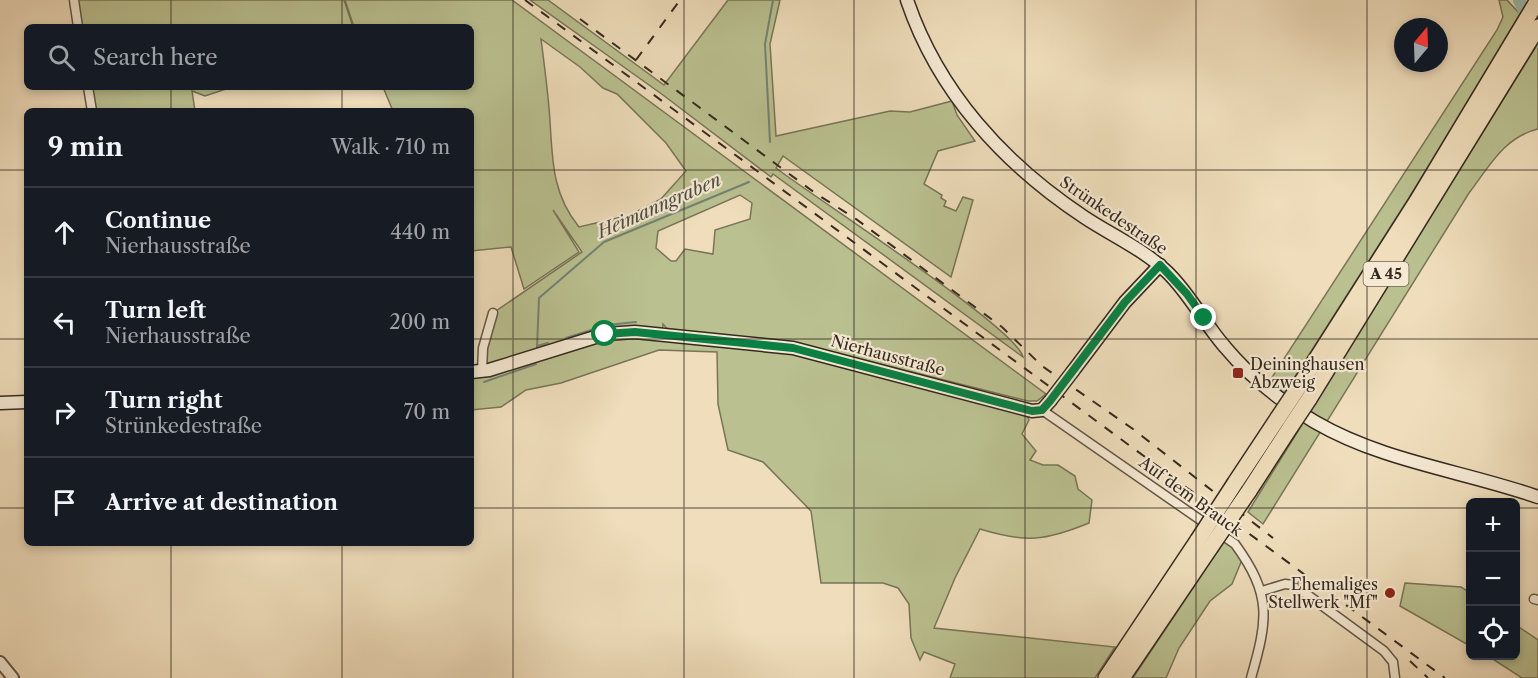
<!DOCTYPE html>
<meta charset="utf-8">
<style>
:root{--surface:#171b24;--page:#20242c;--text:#f1f3f6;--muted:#9ea1a6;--line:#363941}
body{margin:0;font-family:"Libre Caslon Text",serif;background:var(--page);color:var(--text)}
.controls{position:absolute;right:18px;bottom:18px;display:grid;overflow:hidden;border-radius:9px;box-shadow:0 3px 9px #0003}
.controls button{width:54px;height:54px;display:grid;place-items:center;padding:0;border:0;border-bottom:2px solid var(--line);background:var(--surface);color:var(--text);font:30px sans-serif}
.compass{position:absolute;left:1394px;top:18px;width:54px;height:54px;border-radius:50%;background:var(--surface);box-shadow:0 3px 9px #0003;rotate:19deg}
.stop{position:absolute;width:18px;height:18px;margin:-14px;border:4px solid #0b8043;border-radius:50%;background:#fff}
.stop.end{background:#0b8043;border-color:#fff;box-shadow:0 2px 6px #0008}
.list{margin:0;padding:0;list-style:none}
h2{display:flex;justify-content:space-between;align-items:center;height:78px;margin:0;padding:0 24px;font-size:26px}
h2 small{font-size:20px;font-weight:400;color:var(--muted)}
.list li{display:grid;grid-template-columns:39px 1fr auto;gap:18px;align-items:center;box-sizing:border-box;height:90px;padding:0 24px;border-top:2px solid var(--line)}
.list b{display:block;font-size:22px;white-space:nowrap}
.list p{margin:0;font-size:20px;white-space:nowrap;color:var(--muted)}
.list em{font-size:20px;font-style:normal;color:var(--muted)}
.icon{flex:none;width:33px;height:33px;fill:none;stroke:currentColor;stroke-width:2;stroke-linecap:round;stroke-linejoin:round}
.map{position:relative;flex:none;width:1538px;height:678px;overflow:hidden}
.search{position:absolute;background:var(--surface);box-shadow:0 3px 9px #0003;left:24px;top:24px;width:450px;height:66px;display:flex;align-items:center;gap:15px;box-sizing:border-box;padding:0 21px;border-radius:9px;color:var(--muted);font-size:22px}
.panel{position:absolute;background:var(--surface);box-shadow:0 3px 9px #0003;left:24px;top:108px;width:450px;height:438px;border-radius:9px}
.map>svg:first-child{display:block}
.green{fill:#bac090;stroke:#787558;stroke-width:1.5;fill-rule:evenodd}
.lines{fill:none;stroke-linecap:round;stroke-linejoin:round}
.stream{stroke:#728274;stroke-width:2}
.river{stroke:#9abcac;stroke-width:12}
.minor-casing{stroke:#645747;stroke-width:11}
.tertiary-casing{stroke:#645747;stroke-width:14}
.secondary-casing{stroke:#352a20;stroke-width:15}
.motorway-casing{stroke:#352a20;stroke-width:18}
.minor{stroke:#f5e9d3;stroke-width:8}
.tertiary{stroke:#f5e9d3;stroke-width:10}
.secondary{stroke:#f5e9d3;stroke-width:12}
.motorway{stroke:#efddbb;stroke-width:15}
.rail{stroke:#352a20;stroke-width:2;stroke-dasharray:10 10;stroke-linecap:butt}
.secondary-bridge-casing{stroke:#352a20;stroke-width:15;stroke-linecap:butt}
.motorway-bridge-casing{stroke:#352a20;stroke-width:18;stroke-linecap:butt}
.secondary-bridge{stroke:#f5e9d3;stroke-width:12}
.motorway-bridge{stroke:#efddbb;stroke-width:15}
.route{stroke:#0b8043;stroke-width:8}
.grid{fill:none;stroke:#352a20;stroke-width:1.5;stroke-opacity:0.55}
.poi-dot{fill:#8f2418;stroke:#f5e9d3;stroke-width:2}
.labels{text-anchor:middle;stroke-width:4.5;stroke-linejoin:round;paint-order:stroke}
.shield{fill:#f5e9d3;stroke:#6f6356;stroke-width:1.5}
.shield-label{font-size:15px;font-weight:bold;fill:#352a20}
.street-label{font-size:16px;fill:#352a20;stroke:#f5e9d3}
.poi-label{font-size:16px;fill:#352a20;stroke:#f5e9d3;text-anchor:start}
.water-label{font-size:18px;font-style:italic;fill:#4e4e43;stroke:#f5e9d3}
</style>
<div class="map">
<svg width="1538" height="678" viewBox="0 0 1538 678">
<rect width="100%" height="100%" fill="#efddbb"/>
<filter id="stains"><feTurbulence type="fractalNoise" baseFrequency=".00333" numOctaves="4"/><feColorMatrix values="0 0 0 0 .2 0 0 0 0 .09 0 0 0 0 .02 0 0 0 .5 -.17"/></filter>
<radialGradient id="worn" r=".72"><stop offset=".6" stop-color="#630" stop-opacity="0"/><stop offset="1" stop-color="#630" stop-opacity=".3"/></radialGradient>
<g class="green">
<path d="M77 0H344L353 27H81Z"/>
<path d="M345 0H512L1046 394 1037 401H1028L812 347 766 339 669 331 663 324 662 337 787 349 1026 414 1029 420 1022 434 1036 451 1030 460 1043 465H1058L1075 476 1078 489 1092 500 1089 523C1045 541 1026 543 980 529L955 578 934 628 1115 647 1095 678H950L955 664 924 652 920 660 911 638 909 604 898 588 883 583H821L811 511 763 462 728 450 718 404 717 352 659 350 561 383 526 390 501 407 471 410V372L482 371 493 313 582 252 553 210 579 252 524 289 511 247 471 251V111H393L383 87H471V27H354ZM541 39 580 67 603 88 617 94 666 143 686 171 661 199 630 215 579 227C549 190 553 153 549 108 547 85 544 62 541 39ZM740 195 752 203 750 219 715 230 713 254 685 249 676 261H671L656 248 658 231Z"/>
<path d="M530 0H548L664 85 728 0H780L770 44 776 136 890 111 910 112 952 101 957 115 975 141 938 151 924 184 942 195 941 198 946 201 944 206 956 211 963 197 973 200 951 277 783 156 776 168C812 196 1017 328 1023 357L773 174 771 177 663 95Z"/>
<path d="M1499 0H1507L1520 14 1449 135 1284 394 1269 382 1497 30 1503 17Z"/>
<path d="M1538 43V129C1504 137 1489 167 1469 193L1263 524 1248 512Z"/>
<path d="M91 87H232L205 96 192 91 195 111H95Z"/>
<path d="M1227 537 1244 555 1232 584 1210 601 1179 648 1166 678H1133Z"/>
<path d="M1405 583 1461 587 1470 593V646L1400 606Z"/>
<path d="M1516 625 1538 640V678H1522L1488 656H1516Z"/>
</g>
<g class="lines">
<g class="stream">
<path d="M770 142 765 44 773 0"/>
<path d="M566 338 607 325 636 322"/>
<path d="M537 346 548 343"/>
<path d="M537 348 539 298 604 242 749 182"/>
<path d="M484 382 536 364"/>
</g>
<path class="river" d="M1519 0 1538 42"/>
<defs>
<g id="minor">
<path d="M74 0 78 27"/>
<path d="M88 87 92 111"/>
<path d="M482 371 483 348 493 313"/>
<path d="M1042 410 1235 544C1272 595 1268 619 1251 678"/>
<path d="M1262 591 1285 584 1294 585 1384 651 1393 662 1395 678"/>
<path d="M1534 599 1538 600"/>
</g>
<path id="tertiary" d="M0 662 13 678"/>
<g id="secondary">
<path d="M907 0C938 92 1004 164 1084 217 1111 235 1143 249 1167 272 1190 294 1204 323 1225 347 1250 377 1282 402 1315 422 1384 462 1464 471 1538 497"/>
<path d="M1073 371 1125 302 1160 265"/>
<path d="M471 372 489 370 605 334 635 332 793 348 1032 411 1042 410 1050 401"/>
<path d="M0 403 27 402"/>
</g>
<g id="motorway">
<path d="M1296 391 1417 201 1538 0"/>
<path d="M1309 399 1538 27"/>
<path d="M1235 483 1278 418"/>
<path d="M1249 491 1291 426"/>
<path d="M1106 678 1198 540"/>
<path d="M1122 678 1210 548"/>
</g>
</defs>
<use href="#minor" class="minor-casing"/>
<use href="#tertiary" class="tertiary-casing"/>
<use href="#secondary" class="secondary-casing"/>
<use href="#motorway" class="motorway-casing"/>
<use href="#minor" class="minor"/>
<use href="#tertiary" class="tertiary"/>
<use href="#secondary" class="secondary"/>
<use href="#motorway" class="motorway"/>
<g class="rail">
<path d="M525 0 1445 678"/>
<path d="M580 19 815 193 856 219 1002 327 1042 366 1133 429 1273 538"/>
<path d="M636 60 680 0"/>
<path d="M1410 661 1428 678"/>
</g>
<defs>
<path id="secondary-bridge" d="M1050 401 1073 371"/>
<g id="motorway-bridge">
<path d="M1278 418 1296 391"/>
<path d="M1291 426 1309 399"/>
<path d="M1198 540 1235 483"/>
<path d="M1210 548 1249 491"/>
</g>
</defs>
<use href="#secondary-bridge" class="secondary-bridge-casing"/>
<use href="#motorway-bridge" class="motorway-bridge-casing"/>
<use href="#secondary-bridge" class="secondary-bridge"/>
<use href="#motorway-bridge" class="motorway-bridge"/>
</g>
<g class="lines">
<path class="route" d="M605 334 635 332 793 348 1032 411 1042 410 1050 401 1125 302 1160 265 1187 294 1204 318"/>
</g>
<path class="grid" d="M171 0V27M342 0V27M513 0V678M684 0V678M854 0V678M1025 0V678M1196 0V678M1367 0V678M171 87V111M342 87V111M0 170H27M471 170H1538M0 339H27M471 339H1538M0 508H27M471 508H1470M1516 508H1538M171 543V678M342 543V678"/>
<g class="poi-dot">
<rect x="1232" y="367" width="12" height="12" rx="3"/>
<circle cx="1390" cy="593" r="6"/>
</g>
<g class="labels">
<rect class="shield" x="1363.5" y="262" width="45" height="24" rx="4.5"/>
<g class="shield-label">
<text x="1386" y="279">A 45</text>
</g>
<g class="street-label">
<text transform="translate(1114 215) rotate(34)" y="6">Strünkedestraße</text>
<text transform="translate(888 355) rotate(15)" y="6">Nierhausstraße</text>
<text transform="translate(1191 496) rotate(36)" y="6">Auf dem Brauck</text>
</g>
<g class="poi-label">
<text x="1250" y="370">Deininghausen<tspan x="1250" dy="18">Abzweig</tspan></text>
<text x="1378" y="590" text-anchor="end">Ehemaliges<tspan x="1378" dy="18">Stellwerk "Mf"</tspan></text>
</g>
<g class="water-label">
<text transform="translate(659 206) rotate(-24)" y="6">Heimanngraben</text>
</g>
</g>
<rect width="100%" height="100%" filter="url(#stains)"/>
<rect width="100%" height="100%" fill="url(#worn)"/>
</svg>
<div class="controls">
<button>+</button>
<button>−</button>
<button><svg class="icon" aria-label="locate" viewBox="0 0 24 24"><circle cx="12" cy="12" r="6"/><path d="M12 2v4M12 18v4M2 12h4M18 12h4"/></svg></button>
</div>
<svg class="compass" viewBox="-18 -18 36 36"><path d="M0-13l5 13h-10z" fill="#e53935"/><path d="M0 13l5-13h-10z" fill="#9ea1a6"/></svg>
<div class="stop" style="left:605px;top:334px"></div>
<div class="stop end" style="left:1204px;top:318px"></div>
<div class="search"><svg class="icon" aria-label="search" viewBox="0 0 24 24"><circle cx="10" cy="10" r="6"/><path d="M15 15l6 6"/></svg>Search here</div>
<section class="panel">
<h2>9 min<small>Walk · 710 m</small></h2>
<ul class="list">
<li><svg class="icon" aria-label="ahead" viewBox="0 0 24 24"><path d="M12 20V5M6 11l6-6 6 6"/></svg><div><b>Continue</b><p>Nierhausstraße</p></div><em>440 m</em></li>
<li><svg class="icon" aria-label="left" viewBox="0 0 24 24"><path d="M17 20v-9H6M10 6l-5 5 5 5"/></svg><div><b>Turn left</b><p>Nierhausstraße</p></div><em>200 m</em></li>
<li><svg class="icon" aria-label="right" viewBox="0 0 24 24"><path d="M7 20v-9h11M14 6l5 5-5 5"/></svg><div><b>Turn right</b><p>Strünkedestraße</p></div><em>70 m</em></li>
<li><svg class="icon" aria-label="arrive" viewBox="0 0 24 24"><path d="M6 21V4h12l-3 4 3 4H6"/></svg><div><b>Arrive at destination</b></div></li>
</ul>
</section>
</div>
